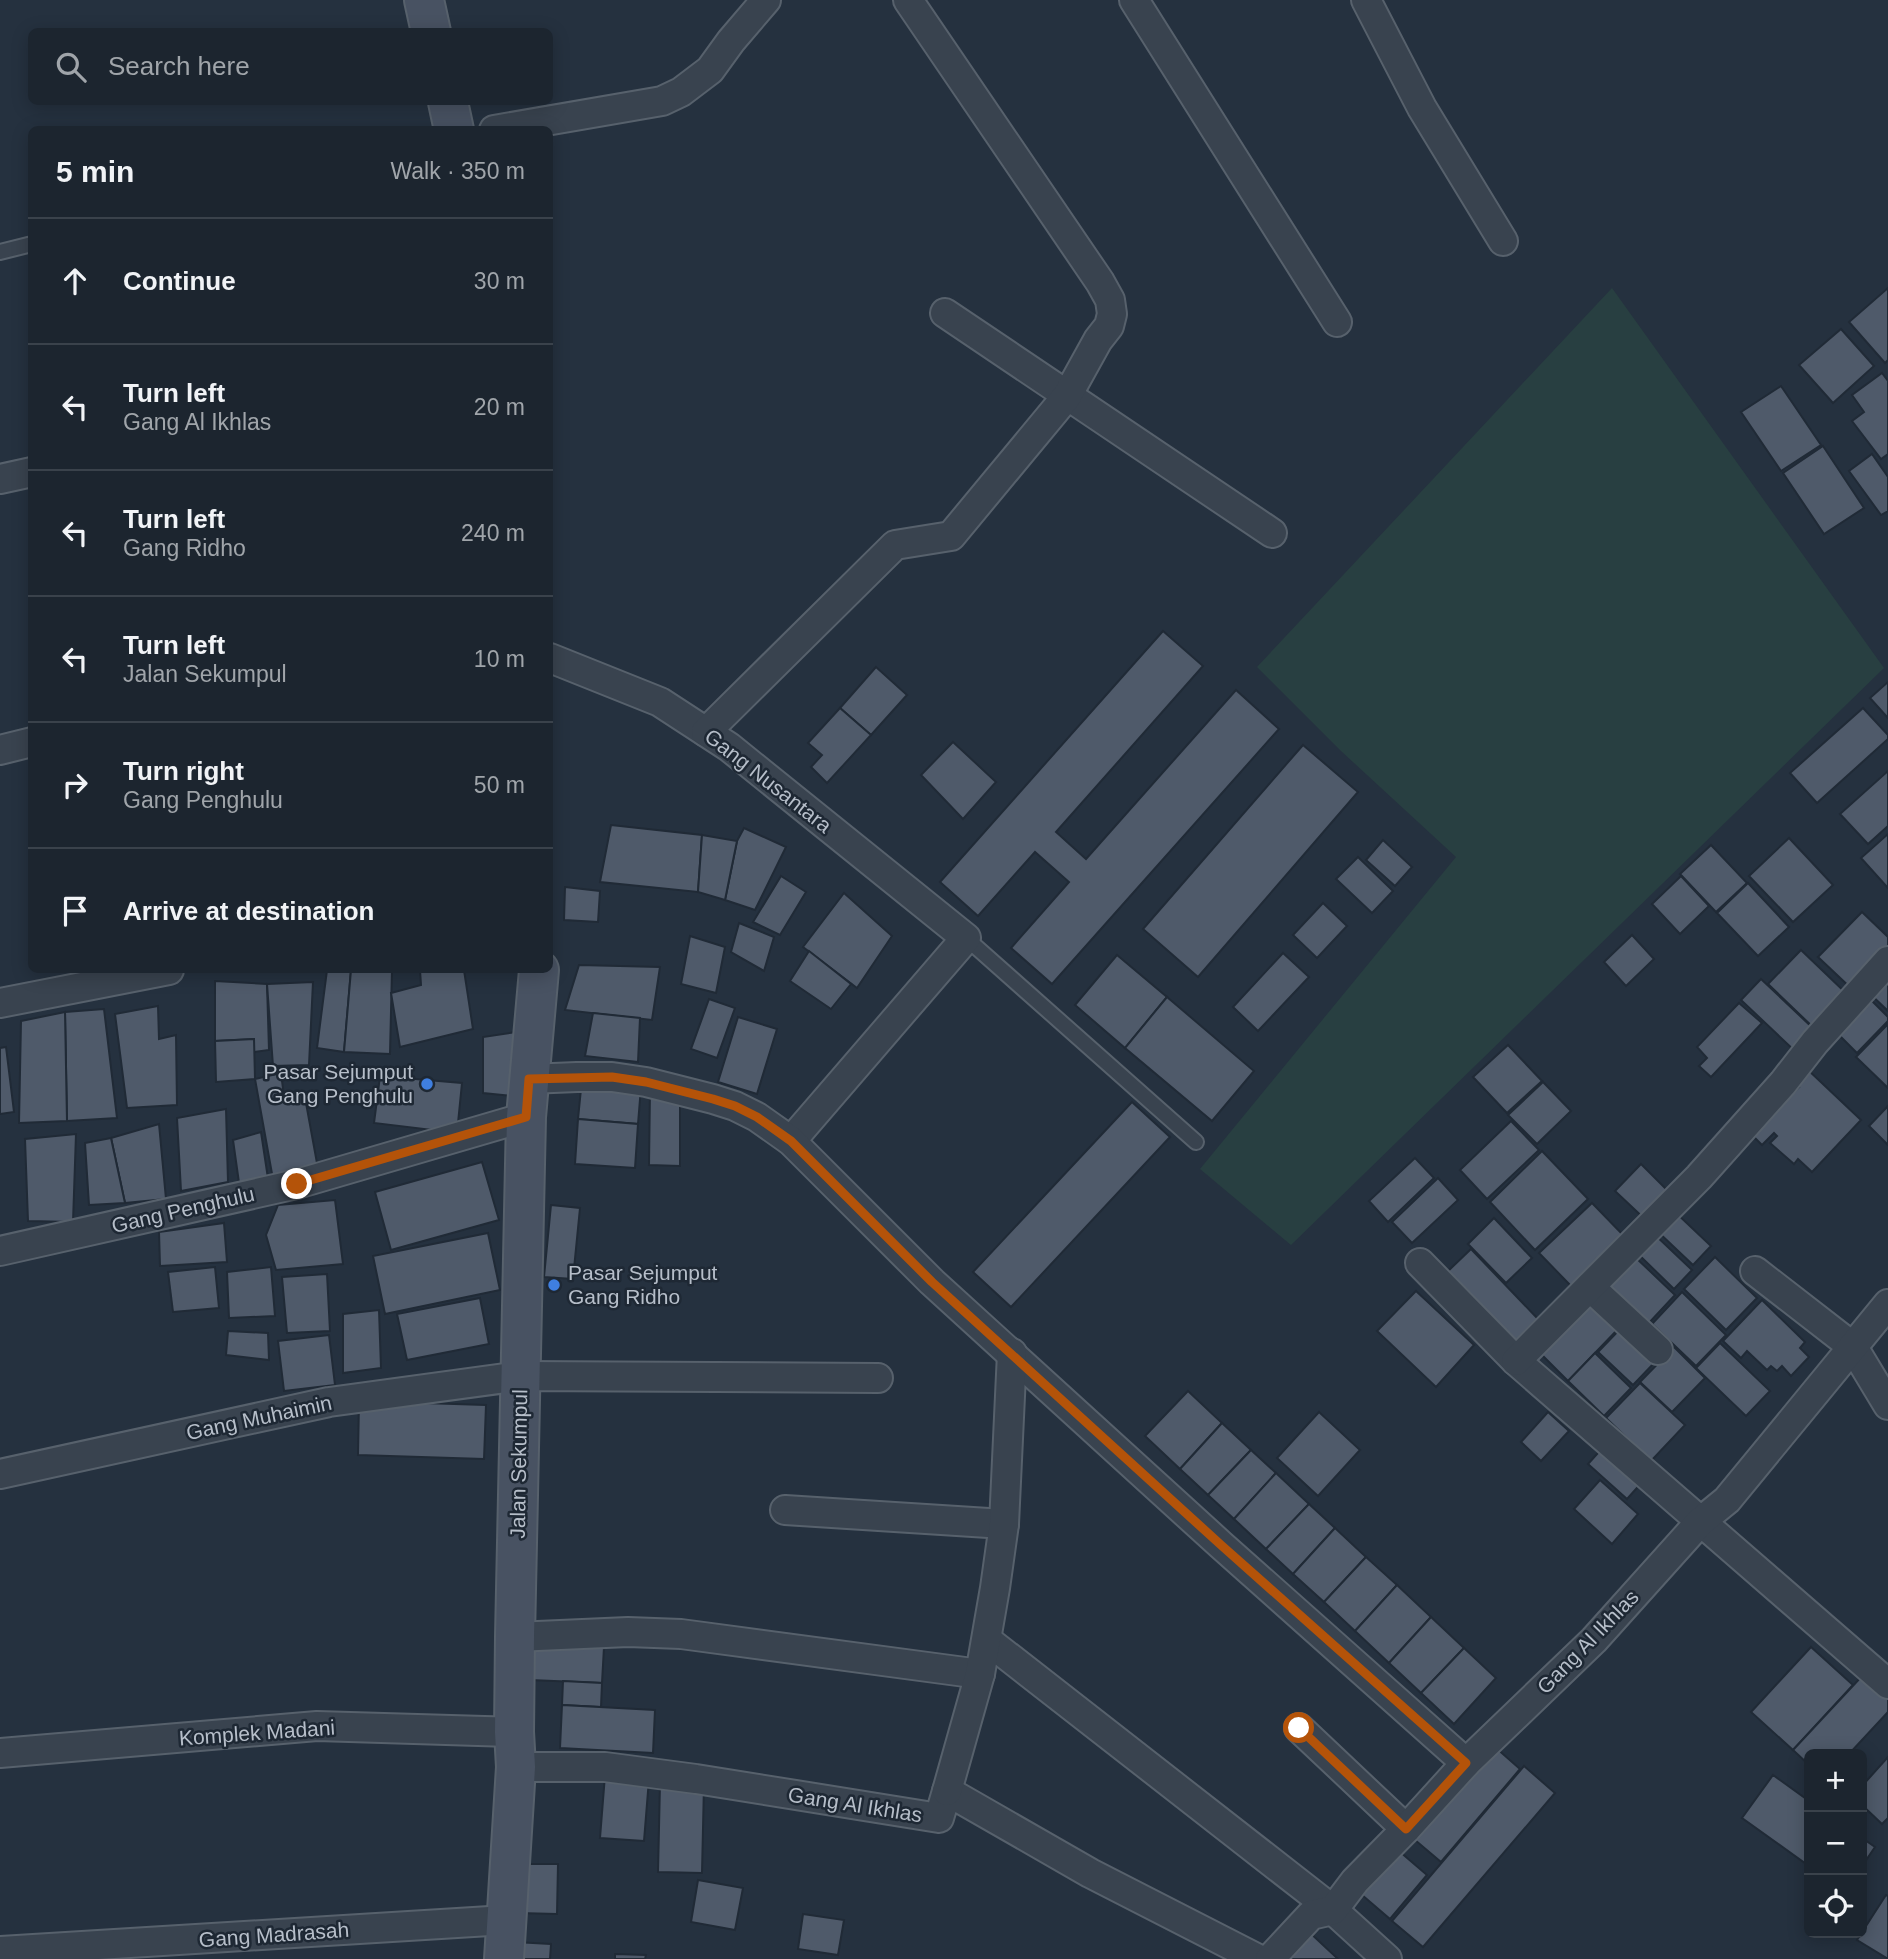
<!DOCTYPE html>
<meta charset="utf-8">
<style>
:root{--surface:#1c252f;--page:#252d37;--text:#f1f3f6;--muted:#a0a5aa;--line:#3a424b}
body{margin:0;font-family:Arial,sans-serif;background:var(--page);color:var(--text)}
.controls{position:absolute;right:21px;bottom:21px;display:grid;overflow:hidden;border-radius:10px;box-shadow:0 4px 18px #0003}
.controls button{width:63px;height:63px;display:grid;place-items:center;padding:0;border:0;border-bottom:2px solid var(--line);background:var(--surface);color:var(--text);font:35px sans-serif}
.stop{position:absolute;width:21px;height:21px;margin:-16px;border:5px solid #b45309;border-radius:50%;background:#fff}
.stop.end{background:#b45309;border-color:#fff;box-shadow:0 2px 7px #0008}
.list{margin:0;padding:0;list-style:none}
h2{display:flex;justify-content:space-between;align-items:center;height:91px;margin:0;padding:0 28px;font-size:30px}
h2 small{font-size:23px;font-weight:400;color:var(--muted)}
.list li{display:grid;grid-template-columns:46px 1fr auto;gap:21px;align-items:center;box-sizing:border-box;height:126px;padding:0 28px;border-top:2px solid var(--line)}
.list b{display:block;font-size:26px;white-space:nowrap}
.list p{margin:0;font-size:23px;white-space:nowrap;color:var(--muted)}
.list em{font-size:23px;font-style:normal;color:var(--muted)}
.icon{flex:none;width:38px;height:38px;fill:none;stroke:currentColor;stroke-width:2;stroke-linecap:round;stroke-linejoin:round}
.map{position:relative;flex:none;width:1888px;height:1959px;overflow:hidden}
.search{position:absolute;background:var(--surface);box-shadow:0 4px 18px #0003;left:28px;top:28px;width:525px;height:77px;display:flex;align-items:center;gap:18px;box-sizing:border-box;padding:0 24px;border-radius:10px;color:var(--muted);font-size:26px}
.panel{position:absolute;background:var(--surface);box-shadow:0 4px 18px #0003;left:28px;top:126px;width:525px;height:847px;border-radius:10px}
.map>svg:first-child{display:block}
.green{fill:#283f41}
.building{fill:#4f5a6a;stroke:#202a36;stroke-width:2}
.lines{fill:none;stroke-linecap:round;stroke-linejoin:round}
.service-casing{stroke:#57616c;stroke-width:18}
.minor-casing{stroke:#57616c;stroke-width:32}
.secondary-casing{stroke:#57616c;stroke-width:42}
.service{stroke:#39434f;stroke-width:14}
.minor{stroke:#39434f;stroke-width:28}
.secondary{stroke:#485262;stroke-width:38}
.route{stroke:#b45309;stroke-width:9}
.shop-dot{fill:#3f7fe0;stroke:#1e2834;stroke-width:2.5}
.labels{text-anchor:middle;stroke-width:5;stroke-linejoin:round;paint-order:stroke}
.street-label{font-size:21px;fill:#b6bec9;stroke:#1e2834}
.poi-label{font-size:21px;fill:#b6bec9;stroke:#1e2834;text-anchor:end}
</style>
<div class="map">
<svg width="1888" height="1959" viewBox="0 0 1888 1959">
<rect width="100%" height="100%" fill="#25313f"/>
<path class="green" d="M1612 288 1884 668 1291 1245 1200 1169 1456 857 1341 751 1257 667Z"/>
<g class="building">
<path d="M1888 288V360L1885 363 1849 322Z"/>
<path d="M1841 329 1874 366 1833 403 1799 365Z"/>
<path d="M1882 373 1888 381V454L1881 459 1852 421 1864 412 1852 395Z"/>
<path d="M1781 386 1821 445 1781 471 1741 412Z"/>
<path d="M1823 446 1864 508 1824 534 1783 473Z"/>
<path d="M1872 454 1888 477V511L1881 515 1849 471Z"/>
<path d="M1163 631 1203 666 1056 832 1086 859 1236 690 1279 729 1052 984 1011 948 1069 882 1035 852 978 916 940 882Z"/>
<path d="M876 667 907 695 871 735 840 708Z"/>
<path d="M1888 682V718L1870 698Z"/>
<path d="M840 708 871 735 827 783 811 767 822 755 808 743Z"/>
<path d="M1863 708 1888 735V739L1817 803 1790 773Z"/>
<path d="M953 742 996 782 963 819 921 775Z"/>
<path d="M1303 745 1358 792 1198 977 1143 929Z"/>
<path d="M1888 771V826L1868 844 1840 814Z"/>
<path d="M611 825 702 835 698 892 600 882Z"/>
<path d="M744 828 786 847 755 910 725 900 737 841Z"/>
<path d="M1888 834V888L1861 858Z"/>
<path d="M702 835 737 841 725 900 698 892Z"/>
<path d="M1789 838 1833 885 1793 922 1749 876Z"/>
<path d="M1383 840 1412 867 1395 886 1366 860Z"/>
<path d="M1711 845 1747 883 1716 912 1680 874Z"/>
<path d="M1358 857 1393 891 1372 913 1336 879Z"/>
<path d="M781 876 806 892 780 935 753 922Z"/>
<path d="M1681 876 1709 906 1680 934 1652 904Z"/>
<path d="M1748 883 1789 927 1758 956 1717 913Z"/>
<path d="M565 887 600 891 598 922 564 920Z"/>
<path d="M844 893 892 936 857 988 803 947Z"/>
<path d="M1323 903 1347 926 1317 958 1293 935Z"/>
<path d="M1862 912 1888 937V956L1854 991 1818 957Z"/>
<path d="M739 923 774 937 764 971 731 952Z"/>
<path d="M1632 935 1654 959 1626 986 1604 962Z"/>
<path d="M690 936 725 947 716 993 681 984Z"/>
<path d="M1801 950 1850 997 1817 1031 1768 984Z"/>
<path d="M809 951 851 984 831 1009 790 981Z"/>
<path d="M1283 953 1309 977 1258 1031 1233 1007Z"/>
<path d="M1117 955 1167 997 1125 1048 1075 1005Z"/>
<path d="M579 965 660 967 652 1020 565 1010Z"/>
<path d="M1888 969V1011L1867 991Z"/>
<path d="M327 970H351L344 1052 317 1048Z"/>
<path d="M351 970H392L390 1054 344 1052Z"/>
<path d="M420 970H464L473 1029 400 1047 391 993 421 985Z"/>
<path d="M1761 979 1817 1032 1797 1053 1741 1000Z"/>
<path d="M215 981 267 984 269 1050 254 1052V1039L215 1041Z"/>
<path d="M313 982 309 1065 273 1066 267 984Z"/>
<path d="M1167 997 1254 1071 1212 1121 1125 1048Z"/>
<path d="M1869 998 1888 1017V1021L1857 1053 1836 1032Z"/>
<path d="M709 999 735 1008 717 1058 691 1049Z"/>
<path d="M1739 1003 1762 1023 1711 1077 1699 1066 1707 1058 1697 1047Z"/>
<path d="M158 1006 159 1039 176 1035 177 1105 127 1108 115 1014Z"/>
<path d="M104 1009 117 1118 67 1121 65 1012Z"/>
<path d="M65 1012 67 1121 19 1123 21 1021Z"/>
<path d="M593 1013 640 1018 638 1062 585 1056Z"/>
<path d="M738 1017 777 1029 757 1094 718 1082Z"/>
<path d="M1888 1024V1088L1856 1057Z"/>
<path d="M516 1032 512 1096 483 1093V1037Z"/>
<path d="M254 1039 255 1079 216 1082 215 1041Z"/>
<path d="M1508 1045 1542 1081 1507 1113 1473 1077Z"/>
<path d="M6 1047 14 1112 0 1114V1048Z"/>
<path d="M1806 1068 1861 1120 1812 1172 1798 1159 1794 1164 1770 1143 1777 1136 1774 1133 1762 1145 1745 1128 1791 1095 1799 1087 1793 1082Z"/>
<path d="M281 1073 284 1096 304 1092 319 1174 274 1185 255 1079Z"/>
<path d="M380 1076 462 1083 457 1133 374 1123Z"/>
<path d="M1543 1082 1571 1111 1537 1144 1508 1115Z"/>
<path d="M641 1087 638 1124 578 1119 581 1089Z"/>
<path d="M650 1089 680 1094V1166L649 1165Z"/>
<path d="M1132 1102 1170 1137 1011 1307 973 1272Z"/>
<path d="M1888 1106V1145L1869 1126Z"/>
<path d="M226 1109 228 1182 181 1191 177 1118Z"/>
<path d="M578 1119 638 1124 635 1168 575 1164Z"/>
<path d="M1511 1121 1539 1150 1487 1199 1460 1170Z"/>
<path d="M159 1124 166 1199 125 1203 111 1138Z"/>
<path d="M261 1132 269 1185 240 1190 233 1140Z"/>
<path d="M76 1134 73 1222 28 1221 25 1139Z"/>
<path d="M111 1138 125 1203 89 1205 85 1143Z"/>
<path d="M1542 1151 1588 1199 1535 1250 1490 1202Z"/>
<path d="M1415 1158 1434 1178 1388 1222 1369 1201Z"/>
<path d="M482 1162 499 1220 391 1250 375 1192Z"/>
<path d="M1641 1164 1674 1197 1649 1223 1615 1191Z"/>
<path d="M1438 1178 1458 1200 1412 1243 1392 1222Z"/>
<path d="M335 1200 343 1264 276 1270 266 1235 278 1205Z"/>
<path d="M1592 1203 1626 1238 1573 1288 1539 1253Z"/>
<path d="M551 1205 580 1208 573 1279 544 1277Z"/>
<path d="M1673 1210 1711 1246 1693 1265 1655 1229Z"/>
<path d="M1494 1218 1532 1258 1506 1283 1468 1244Z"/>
<path d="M224 1223 227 1262 160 1266 159 1232Z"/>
<path d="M1652 1232 1692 1270 1674 1289 1634 1250Z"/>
<path d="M488 1233 500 1290 385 1314 373 1256Z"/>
<path d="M1471 1249 1538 1319 1512 1344 1445 1274Z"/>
<path d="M1634 1256 1675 1295 1647 1325 1606 1286Z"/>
<path d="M1715 1257 1757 1298 1726 1330 1684 1289Z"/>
<path d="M215 1267 219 1308 173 1312 168 1272Z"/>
<path d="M271 1267 275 1316 229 1318 227 1272Z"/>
<path d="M327 1274 330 1331 287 1333 282 1277Z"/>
<path d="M1416 1291 1474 1345 1436 1387 1377 1331Z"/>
<path d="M1682 1292 1726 1335 1696 1366 1652 1324Z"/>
<path d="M480 1298 489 1344 407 1360 397 1314Z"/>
<path d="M1594 1299 1621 1326 1568 1381 1541 1354Z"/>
<path d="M1762 1300 1805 1342 1800 1348 1809 1357 1791 1376 1782 1366 1777 1371 1771 1366 1767 1370 1747 1351 1741 1358 1723 1341Z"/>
<path d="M379 1310 381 1368 343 1373V1314Z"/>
<path d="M1623 1326 1657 1360 1633 1385 1598 1352Z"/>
<path d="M228 1331 268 1333 269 1360 226 1355Z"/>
<path d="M329 1335 335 1385 284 1391 278 1341Z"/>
<path d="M1720 1343 1770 1391 1746 1416 1696 1368Z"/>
<path d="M1674 1347 1705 1378 1672 1412 1640 1382Z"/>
<path d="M1595 1353 1631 1388 1604 1416 1568 1381Z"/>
<path d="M1640 1383 1685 1425 1651 1461 1606 1418Z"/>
<path d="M1188 1391 1222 1423 1180 1469 1145 1436Z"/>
<path d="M359 1401 486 1405 484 1459 358 1455Z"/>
<path d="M1319 1412 1360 1450 1318 1496 1277 1458Z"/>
<path d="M1548 1412 1569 1431 1541 1461 1521 1442Z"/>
<path d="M1222 1423 1251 1450 1208 1495 1180 1469Z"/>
<path d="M1606 1444 1645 1479 1627 1499 1588 1464Z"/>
<path d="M1251 1450 1276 1473 1234 1519 1208 1495Z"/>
<path d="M1276 1473 1309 1504 1266 1549 1234 1519Z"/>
<path d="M1600 1480 1638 1514 1612 1544 1574 1509Z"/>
<path d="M1309 1504 1335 1528 1293 1574 1266 1549Z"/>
<path d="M1335 1528 1366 1557 1324 1602 1293 1574Z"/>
<path d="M1366 1557 1397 1585 1355 1631 1324 1602Z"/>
<path d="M1397 1585 1431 1617 1389 1663 1355 1631Z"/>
<path d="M1431 1617 1464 1648 1421 1693 1389 1663Z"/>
<path d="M532 1643 604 1647 602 1683 530 1680Z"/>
<path d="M1811 1647 1853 1685 1793 1750 1751 1712Z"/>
<path d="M1464 1648 1496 1678 1454 1724 1421 1693Z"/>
<path d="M1863 1675 1888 1698V1712L1849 1754H1809V1765L1793 1750Z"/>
<path d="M563 1681 602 1683 601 1707 562 1705Z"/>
<path d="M562 1705 655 1710 653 1753 560 1748Z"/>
<path d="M1495 1747 1520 1769 1441 1862 1415 1840Z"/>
<path d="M1888 1757V1818L1882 1824 1862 1805V1786Z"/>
<path d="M1524 1766 1555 1793 1423 1947 1392 1921Z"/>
<path d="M605 1775 649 1779 644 1841 600 1838Z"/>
<path d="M1773 1775 1809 1801V1866L1742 1818Z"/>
<path d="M660 1783 704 1784 702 1873 658 1872Z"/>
<path d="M1862 1838 1875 1847 1862 1866Z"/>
<path d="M1399 1851 1427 1875 1390 1919 1362 1895Z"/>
<path d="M518 1864H558L557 1914 518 1913Z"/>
<path d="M698 1880 743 1888 735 1930 691 1922Z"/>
<path d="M1886 1895 1888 1896V1959L1857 1940Z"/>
<path d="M803 1914 844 1920 838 1955 798 1949Z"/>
<path d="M1307 1930 1338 1959H1279Z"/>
<path d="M515 1942 551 1944 550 1959H514Z"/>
<path d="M615 1954 646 1955 645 1959H615Z"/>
</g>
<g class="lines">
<defs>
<g id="service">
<path d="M0 252 32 244"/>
<path d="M966 938 1196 1142"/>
</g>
<g id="minor">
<path d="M1134 0 1337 322"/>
<path d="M1366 0 1422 108 1503 241"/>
<path d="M494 130 662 101 681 92 710 70 731 41 766 0"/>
<path d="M945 313 1272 533"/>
<path d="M0 479 32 472"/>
<path d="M550 658 660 702 729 747 966 938 791 1141"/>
<path d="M706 732 895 545 951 536 1067 396 1098 340 1109 326 1112 314 1110 300 1100 282 908 0"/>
<path d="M0 750 32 742"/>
<path d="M0 1003 169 970"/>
<path d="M529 1079 577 1077H612L646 1082 713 1099 735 1106 757 1117 791 1141 932 1282 1221 1545 1466 1763"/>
<path d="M0 1251 297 1184 526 1117"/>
<path d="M1420 1263 1516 1361 1888 1684"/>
<path d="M1755 1271 1853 1347 1888 1405"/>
<path d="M1590 1287 1658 1350"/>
<path d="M1516 1361 1699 1177 1783 1083 1815 1042 1888 961"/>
<path d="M0 1474 329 1402 521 1376 878 1378"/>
<path d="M785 1510 1004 1524"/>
<path d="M515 1637 628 1632 681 1634 980 1674"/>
<path d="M987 1640 1333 1910 1387 1959"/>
<path d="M1299 1728 1406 1829"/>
<path d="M0 1753 317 1726 514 1732"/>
<path d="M516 1767H605L696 1779 939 1818 947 1791 1090 1873 1258 1959"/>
<path d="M947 1791 980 1674 995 1588 1004 1524 1012 1353"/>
<path d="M0 1951 506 1920"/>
<path d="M1270 1959 1311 1915 1333 1910 1355 1881 1406 1829 1466 1763 1594 1640 1700 1522 1727 1500 1888 1304"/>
</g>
<g id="secondary">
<path d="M424 0 431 32"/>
<path d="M448 102 454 130"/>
<path d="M504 1959 516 1767 514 1732 515 1637 526 1117 539 970"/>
</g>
</defs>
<use href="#service" class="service-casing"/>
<use href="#minor" class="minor-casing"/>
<use href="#secondary" class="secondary-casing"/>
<use href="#service" class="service"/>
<use href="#minor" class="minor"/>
<use href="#secondary" class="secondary"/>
</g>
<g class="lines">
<path class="route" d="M297 1184 526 1117 529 1079 612 1077 646 1082 713 1099 735 1106 757 1117 791 1141 932 1282 1221 1545 1466 1763 1406 1829 1299 1728"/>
</g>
<g class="shop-dot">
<circle cx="427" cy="1084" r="7"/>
<circle cx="554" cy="1285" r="7"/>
</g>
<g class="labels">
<g class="street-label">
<text transform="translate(768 781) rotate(38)" y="7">Gang Nusantara</text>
<text transform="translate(183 1210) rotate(-13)" y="7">Gang Penghulu</text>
<text transform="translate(259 1418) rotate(-12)" y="7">Gang Muhaimin</text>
<text transform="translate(519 1464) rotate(-89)" y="7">Jalan Sekumpul</text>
<text transform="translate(1588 1642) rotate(-46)" y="7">Gang Al Ikhlas</text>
<text transform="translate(257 1733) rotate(-4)" y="7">Komplek Madani</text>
<text transform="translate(855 1805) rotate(9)" y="7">Gang Al Ikhlas</text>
<text transform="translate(274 1935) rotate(-4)" y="7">Gang Madrasah</text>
</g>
<g class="poi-label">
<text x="413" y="1079">Pasar Sejumput<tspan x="413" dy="24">Gang Penghulu</tspan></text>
<text x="568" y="1280" text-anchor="start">Pasar Sejumput<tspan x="568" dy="24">Gang Ridho</tspan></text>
</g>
</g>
</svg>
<div class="controls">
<button>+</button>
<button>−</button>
<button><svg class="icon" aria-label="locate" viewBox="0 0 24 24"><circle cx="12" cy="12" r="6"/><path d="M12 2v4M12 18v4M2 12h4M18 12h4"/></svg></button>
</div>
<div class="stop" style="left:1299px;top:1728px"></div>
<div class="stop end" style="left:297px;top:1184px"></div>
<div class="search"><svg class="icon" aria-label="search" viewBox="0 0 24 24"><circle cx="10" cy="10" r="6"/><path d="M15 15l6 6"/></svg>Search here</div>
<section class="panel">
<h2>5 min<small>Walk · 350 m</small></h2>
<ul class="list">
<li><svg class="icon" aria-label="ahead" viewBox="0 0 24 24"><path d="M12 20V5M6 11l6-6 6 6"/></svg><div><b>Continue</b></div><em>30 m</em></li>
<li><svg class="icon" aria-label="left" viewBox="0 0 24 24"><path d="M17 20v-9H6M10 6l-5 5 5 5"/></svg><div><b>Turn left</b><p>Gang Al Ikhlas</p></div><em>20 m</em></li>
<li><svg class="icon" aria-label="left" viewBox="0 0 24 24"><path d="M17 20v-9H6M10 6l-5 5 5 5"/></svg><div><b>Turn left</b><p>Gang Ridho</p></div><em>240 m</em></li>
<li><svg class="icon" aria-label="left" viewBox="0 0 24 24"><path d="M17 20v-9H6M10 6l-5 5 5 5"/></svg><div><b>Turn left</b><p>Jalan Sekumpul</p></div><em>10 m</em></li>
<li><svg class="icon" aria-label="right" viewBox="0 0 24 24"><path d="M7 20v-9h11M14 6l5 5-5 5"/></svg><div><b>Turn right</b><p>Gang Penghulu</p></div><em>50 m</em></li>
<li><svg class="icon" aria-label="arrive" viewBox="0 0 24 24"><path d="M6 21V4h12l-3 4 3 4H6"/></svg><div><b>Arrive at destination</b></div></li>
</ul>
</section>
</div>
